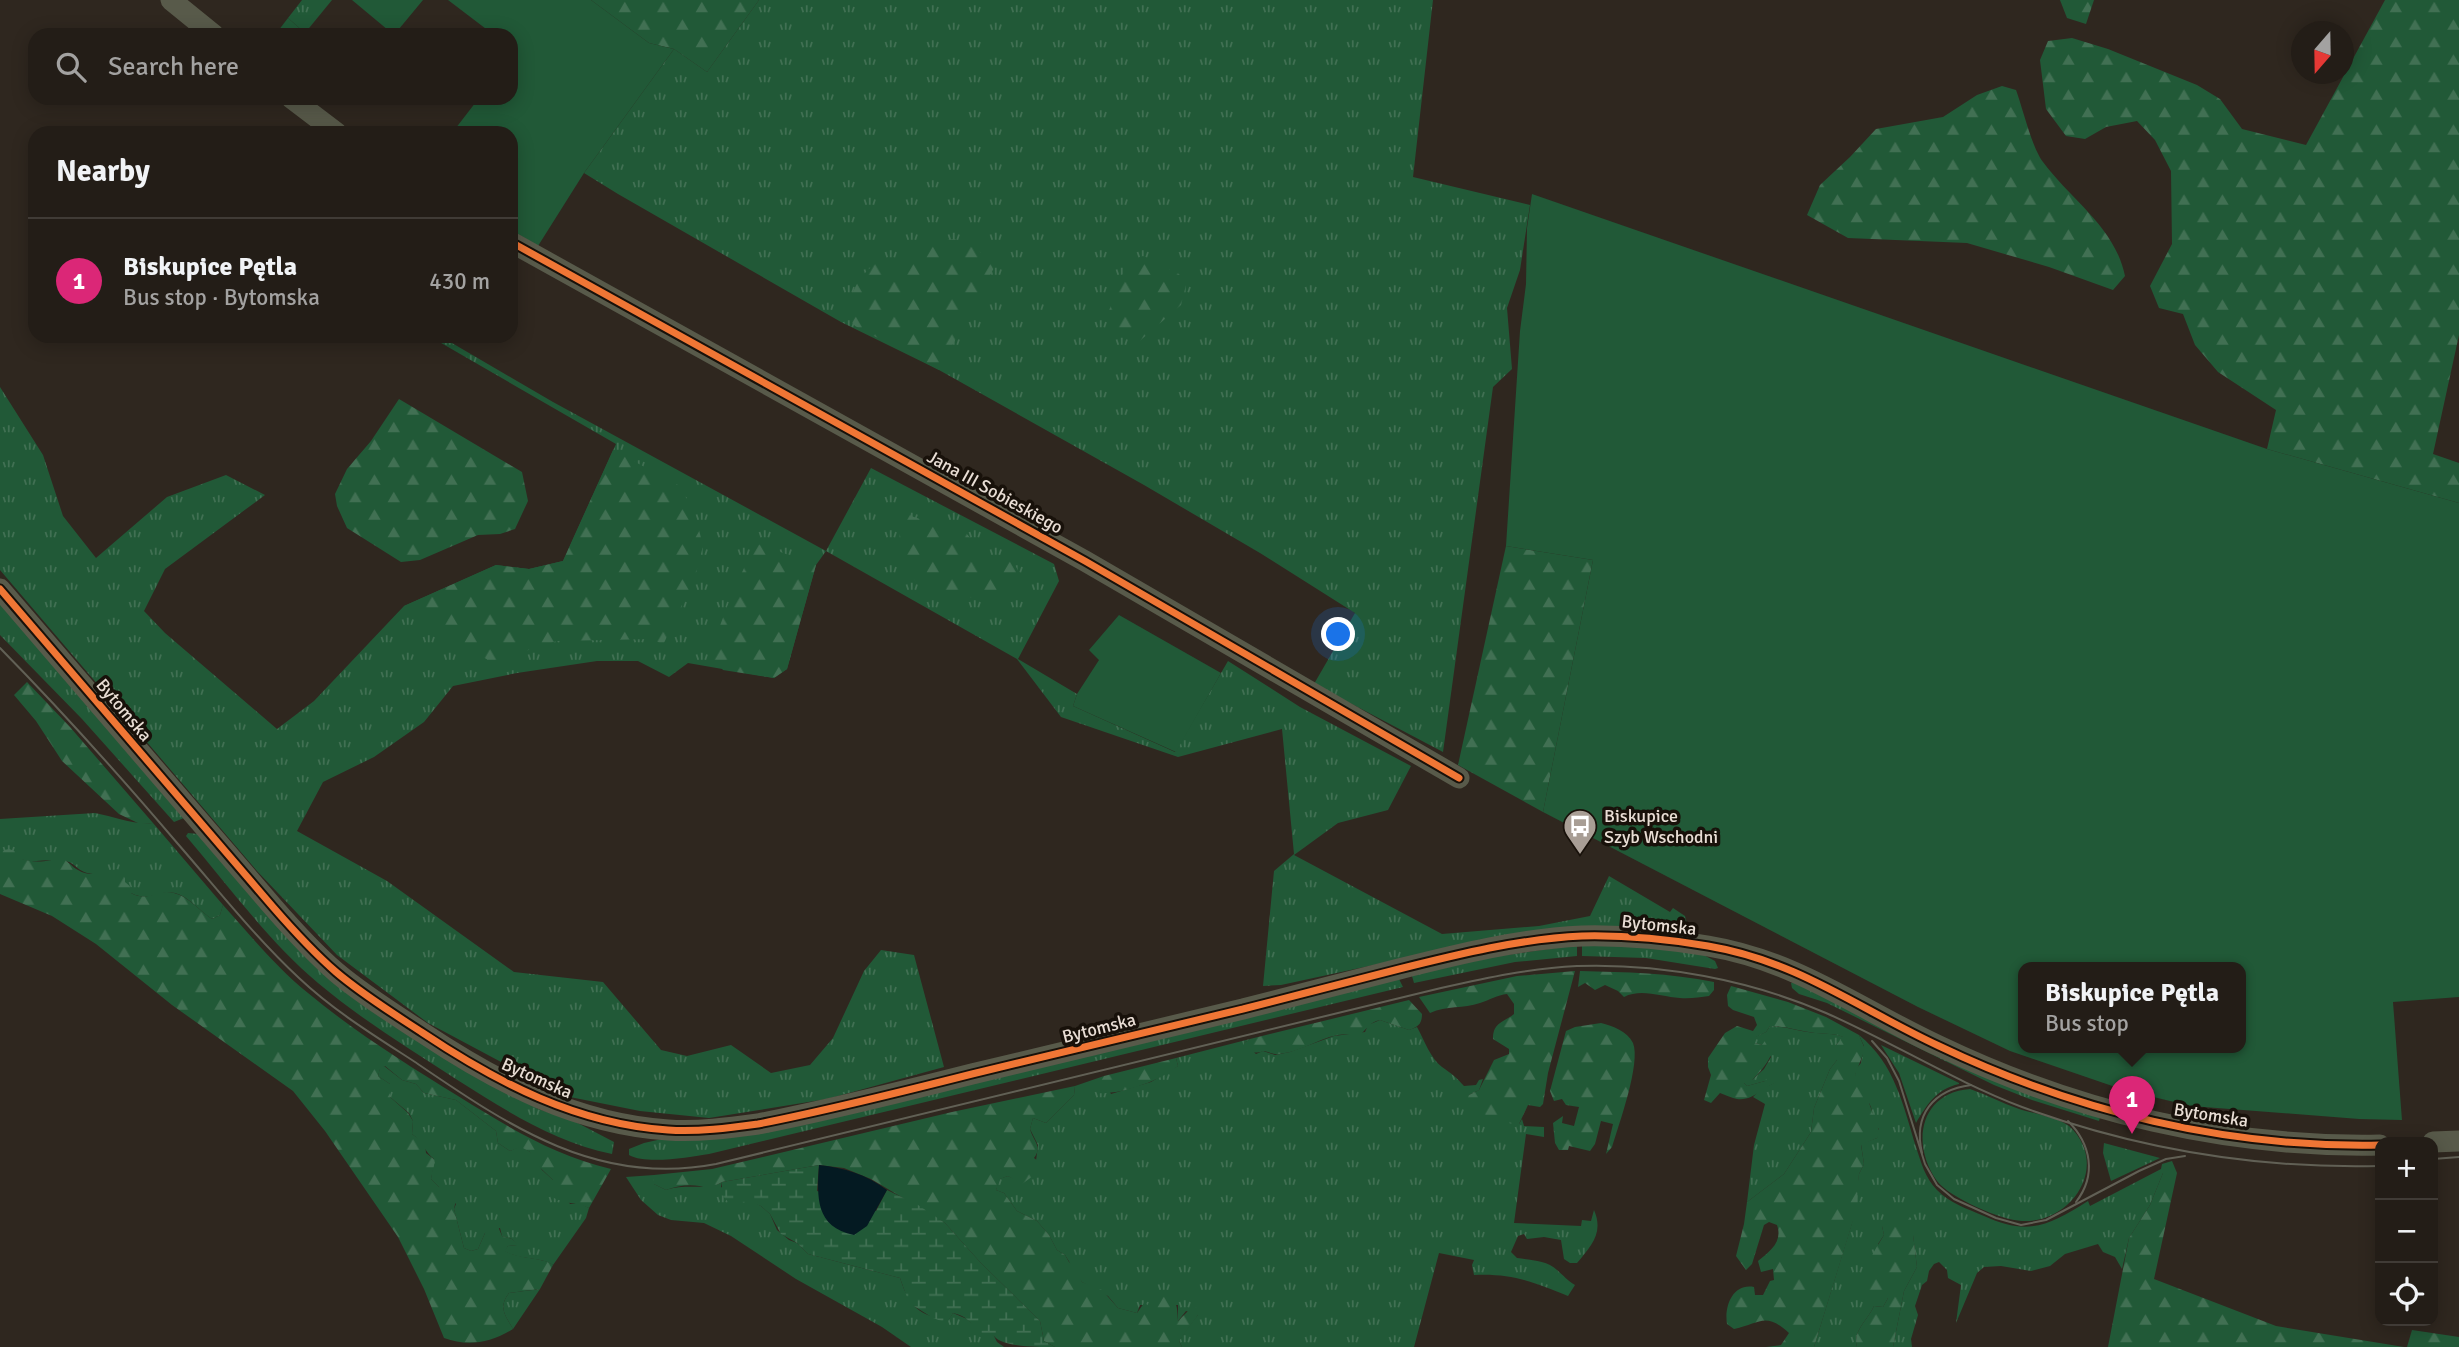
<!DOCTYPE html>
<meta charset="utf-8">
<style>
:root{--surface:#231d17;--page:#2b2620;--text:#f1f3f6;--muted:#a3a2a1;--line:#403b36;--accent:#db2777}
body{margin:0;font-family:Signika,sans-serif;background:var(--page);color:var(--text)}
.controls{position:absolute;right:21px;bottom:21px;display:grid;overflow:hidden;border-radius:14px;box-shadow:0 4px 18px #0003}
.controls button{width:63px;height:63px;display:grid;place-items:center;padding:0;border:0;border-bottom:2px solid var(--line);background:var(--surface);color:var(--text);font:35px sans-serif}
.compass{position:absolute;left:2291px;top:21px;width:63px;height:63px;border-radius:50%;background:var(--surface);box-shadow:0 4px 18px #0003;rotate:200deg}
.you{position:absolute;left:1339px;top:635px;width:24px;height:24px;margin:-18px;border:5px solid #fff;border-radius:50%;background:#1a73e8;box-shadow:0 0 0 10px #1a73e833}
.badge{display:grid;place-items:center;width:46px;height:46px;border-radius:50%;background:var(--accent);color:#fff;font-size:23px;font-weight:700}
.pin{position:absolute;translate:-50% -58px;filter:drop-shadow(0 2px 4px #0008)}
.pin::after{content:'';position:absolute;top:37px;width:24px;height:21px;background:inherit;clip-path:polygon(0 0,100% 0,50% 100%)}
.popup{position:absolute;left:2018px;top:962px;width:228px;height:91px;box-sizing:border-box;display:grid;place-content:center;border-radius:14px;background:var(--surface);filter:drop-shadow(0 2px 5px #0005);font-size:23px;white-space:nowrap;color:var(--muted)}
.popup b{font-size:26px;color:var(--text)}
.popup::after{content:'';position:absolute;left:50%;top:100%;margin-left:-14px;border:14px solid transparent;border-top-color:var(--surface)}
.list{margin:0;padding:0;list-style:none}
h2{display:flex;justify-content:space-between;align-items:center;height:91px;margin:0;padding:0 28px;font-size:30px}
h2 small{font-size:23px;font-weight:400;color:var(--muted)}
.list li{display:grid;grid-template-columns:46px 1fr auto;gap:21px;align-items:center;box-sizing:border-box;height:126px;padding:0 28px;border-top:2px solid var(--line)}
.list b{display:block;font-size:26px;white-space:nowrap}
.list p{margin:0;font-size:23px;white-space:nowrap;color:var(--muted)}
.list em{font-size:23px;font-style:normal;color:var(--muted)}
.icon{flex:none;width:38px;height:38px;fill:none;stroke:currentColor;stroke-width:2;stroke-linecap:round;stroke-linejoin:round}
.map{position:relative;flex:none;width:2459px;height:1347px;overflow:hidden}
.search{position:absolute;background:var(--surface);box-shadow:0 4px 18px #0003;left:28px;top:28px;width:490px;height:77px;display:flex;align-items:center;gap:18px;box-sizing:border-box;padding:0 24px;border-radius:21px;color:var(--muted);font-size:26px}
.panel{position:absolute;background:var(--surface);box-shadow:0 4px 18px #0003;left:28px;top:126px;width:490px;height:217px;border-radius:21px}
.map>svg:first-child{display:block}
.grass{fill:url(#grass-tufts)}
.forest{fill:url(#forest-firs)}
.wetland{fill:url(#wetland-marsh)}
.green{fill:#215937;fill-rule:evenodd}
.water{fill:#041a22}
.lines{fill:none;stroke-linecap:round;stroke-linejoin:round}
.minor{stroke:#585a4a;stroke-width:21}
.tram{stroke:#616055;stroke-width:2}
.cycleway-casing{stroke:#18110a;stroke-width:11}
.cycleway{stroke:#f07635;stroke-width:7}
.labels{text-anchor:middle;stroke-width:7;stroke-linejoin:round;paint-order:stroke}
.street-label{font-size:18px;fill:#e9ded5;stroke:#18110a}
.poi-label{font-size:18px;fill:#e9ded5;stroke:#18110a;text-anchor:start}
</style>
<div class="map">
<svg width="2459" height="1347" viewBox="0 0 2459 1347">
<defs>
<pattern id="grass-tufts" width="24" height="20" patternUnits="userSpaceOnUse" patternTransform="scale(1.75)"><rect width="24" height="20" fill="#215937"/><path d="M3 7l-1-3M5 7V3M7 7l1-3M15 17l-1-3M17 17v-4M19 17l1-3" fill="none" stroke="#417053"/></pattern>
<pattern id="forest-firs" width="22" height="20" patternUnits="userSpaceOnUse" patternTransform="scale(1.75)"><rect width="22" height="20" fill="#215937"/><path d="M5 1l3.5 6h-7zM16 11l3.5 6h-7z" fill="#417053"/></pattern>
<pattern id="wetland-marsh" width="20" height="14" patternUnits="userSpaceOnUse" patternTransform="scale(1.75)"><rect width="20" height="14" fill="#215937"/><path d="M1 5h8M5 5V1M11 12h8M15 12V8" fill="none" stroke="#417053"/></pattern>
</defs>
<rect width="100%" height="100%" fill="#2f271f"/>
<g class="grass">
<path d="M302 0H332L305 33 288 18Z"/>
<path d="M759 0H1433L1413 177 1530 205 1520 270 1507 308 1512 369 1493 387 1443 752 1314 684 1355 613 1260 553 1144 485 939 370 841 322 618 194 584 173 674 49 707 72Z"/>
<path d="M429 336H440L553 402 826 551 871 468 1054 564 1059 581 1018 659 1077 694 1073 706 1175 752 1228 661 1300 707 1411 766 1388 810 1338 823 1294 855 1442 934 1539 926 1590 916 1609 876 1670 912 1673 908 1685 916 1687 924 1681 932 1494 939 1281 985 1263 986 1274 871 1294 854 1282 729 1178 757 1061 717 1017 659 826 551 816 565 787 669 774 678 688 663 669 677 638 661H597L517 673 453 686 424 722 374 757 323 782 297 831 387 881 514 972 603 982 661 1050 687 1056 731 1045 771 1073 810 1065 833 1038 864 971 881 950 914 955 944 1067 827 1099 709 1118 640 1111 565 1096 428 1023 337 955 257 871 0 570V387L43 455 63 516 96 558 167 497 226 475 265 495 165 569 144 611 165 633 277 729 314 701 404 606 496 565 529 569 563 561 616 444Z"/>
<path d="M0 601 184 818 174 822 82 719 0 635Z"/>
<path d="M95 813C115 817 134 825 153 823L223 905 220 915 212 919C201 912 188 896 175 893 158 889 150 903 131 893V888C111 870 110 878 87 873 79 871 76 865 69 862 57 858 43 861 31 861 21 861 9 854 0 851V819Z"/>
<path d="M188 833 198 834 295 944 538 1109 572 1120 614 1142 612 1154C555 1142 508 1112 459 1081 411 1050 362 1020 318 983 268 941 228 885 186 836Z"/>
<path d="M1605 943 1700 953 1715 961 1718 968 1715 969 1646 958 1582 956V944Z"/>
<path d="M1577 945V956L1515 962 1414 983 1412 976 1464 961Z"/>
<path d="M1397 975 1403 987 709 1154C689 1157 647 1165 629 1155V1149L644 1143Z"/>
<path d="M1794 982 2100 1117 2099 1121 2032 1100 1994 1085 1827 1003 1799 994 1792 988 1791 983Z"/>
<path d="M1380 1020 1409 1030 1417 1027C1424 1040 1431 1059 1442 1067 1451 1073 1457 1078 1464 1086L1476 1085 1479 1080 1483 1079 1479 1090 1469 1095C1486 1114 1493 1120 1519 1124L1522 1119 1524 1126 1544 1127V1137L1526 1134 1514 1223 1581 1226 1582 1220 1591 1221 1594 1210C1604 1233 1591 1246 1577 1263H1570L1564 1259 1561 1240 1544 1237 1527 1239 1524 1234 1518 1236 1511 1252 1517 1258C1530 1260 1547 1260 1557 1270 1564 1276 1567 1280 1575 1285L1568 1296C1534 1282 1511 1273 1474 1275L1472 1265 1474 1260 1439 1253 1414 1347H1182L1179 1341C1180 1339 1195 1318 1198 1315L1186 1311 1178 1321V1305H1140L1137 1313 1118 1308 1108 1296 1082 1282 1065 1255 1057 1250 1049 1235 1037 1221 1017 1211 1004 1193 996 1190 999 1179 1008 1176 1019 1181 1036 1161 1038 1145 1030 1129 1033 1118 1046 1123 1074 1095 1075 1086 1104 1076 1103 1079 1111 1094 1151 1082 1178 1066 1176 1058 1250 1039 1244 1043 1256 1054 1263 1051 1275 1055 1290 1052 1334 1036 1365 1032 1368 1025Z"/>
<path d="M1770 1026C1786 1026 1800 1032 1816 1033 1827 1034 1832 1033 1844 1037L1836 1045 1837 1060 1830 1069 1814 1108 1811 1132 1784 1174 1747 1202 1754 1145 1765 1104 1753 1097 1760 1090 1778 1081H1765L1747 1086 1744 1083V1080H1752L1764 1069 1771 1057 1762 1045 1755 1043V1037L1766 1032Z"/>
<path d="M1859 1035C1895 1064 1903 1105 1916 1147 1921 1162 1925 1178 1937 1190 1949 1203 1968 1209 1984 1216 2027 1236 2049 1226 2088 1201L2090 1206 2161 1169 2162 1164 2172 1161 2177 1173H2163L2150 1205 2129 1238 2122 1269 2115 1257 2103 1252 2098 1244 2065 1254 2050 1266 2031 1271 2001 1266 1984 1267 1977 1273 1956 1323 1961 1285 1948 1278 1947 1270 1939 1262 1934 1264 1929 1271 1927 1281 1922 1285 1915 1306 1918 1315 1911 1339 1912 1347H1893L1904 1291 1917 1267 1913 1235 1882 1226 1884 1235 1878 1244 1888 1298 1883 1307 1874 1306C1868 1320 1852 1331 1857 1347H1814L1852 1223 1859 1174 1864 1164 1861 1144 1877 1138 1879 1129 1875 1125 1871 1107 1855 1075 1856 1069 1861 1063 1864 1046Z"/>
<path d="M1881 1045 1959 1083V1084C1936 1089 1926 1106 1916 1123L1899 1073Z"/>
<path d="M384 1066 402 1080 416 1084 424 1093 456 1100 496 1131 498 1143 510 1151 521 1146 530 1152 542 1170 553 1180 570 1204H581L589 1208 586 1218 553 1265C543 1257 520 1260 504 1251L508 1246 517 1245 512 1239 502 1236 500 1228 485 1233 478 1249 471 1251 464 1248 454 1209 456 1204 431 1179 434 1159C425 1152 422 1141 412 1134L413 1121 409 1113 390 1097V1084L378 1076 380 1068Z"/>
<path d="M1970 1089C1987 1095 2002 1103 2019 1109 2032 1113 2060 1118 2069 1126 2111 1164 2072 1224 2022 1221 2001 1220 1950 1198 1937 1181 1911 1145 1919 1093 1970 1089Z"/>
<path d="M2104 1143 2160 1158 2111 1181 2103 1153Z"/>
<path d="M654 1175V1184L666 1190C684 1183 709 1191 722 1182L721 1187 761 1206 770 1214 777 1230 789 1240 797 1243 808 1254 900 1278C909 1306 919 1317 949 1319L953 1313 967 1319 982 1334 989 1333 994 1336 997 1342 1004 1347H911L882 1327 796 1279 731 1236 704 1223 671 1220 658 1215 641 1200 626 1177Z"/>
<path d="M540 1289 513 1329C505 1315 498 1307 509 1293Z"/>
</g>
<g class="forest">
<path d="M591 0H759L707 72 674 49 649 43Z"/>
<path d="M2060 0H2094L2086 24 2067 18Z"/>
<path d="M2385 0H2459V335L2433 454 2459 463V503L2267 449 2276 410 2218 372 2195 345 2183 314 2159 308 2150 286 2172 244 2171 171 2155 140 2137 121 2106 127 2085 139 2066 136 2046 109 2040 60 2048 41 2072 38 2108 49 2197 85 2220 99 2242 129 2306 145Z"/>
<path d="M2002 86 2016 90C2023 109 2032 148 2043 162 2071 200 2115 227 2125 276L2113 290 2049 267 1967 243 1848 238 1807 215 1820 185 1850 157 1876 129 1943 117 1977 95Z"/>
<path d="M954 239 973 245 995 266 939 370 855 326 843 311 860 278 881 257 907 269 933 242Z"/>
<path d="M1143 256 1179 274 1186 285 1181 305 1135 345 1116 328 1107 316 1127 263Z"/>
<path d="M399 399 522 472 528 501 515 529 500 534 478 535 420 560 401 562 347 528 337 506 335 494 347 469 371 441Z"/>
<path d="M613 450 678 485 694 510 703 546 695 577 663 645 653 639 557 641 491 662 404 606 496 565 529 569 563 561Z"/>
<path d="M902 507 908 509 911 516 920 519 929 515 934 521 936 531 952 538 966 533 972 540 978 563 987 564 994 558 1005 554C1017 564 1030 585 1008 592 999 595 984 593 974 594L972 597C956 602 927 595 916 582 901 564 895 528 902 507Z"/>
<path d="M756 543 816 565 787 669 774 678 723 670C720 666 714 661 713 657 709 643 748 558 756 543Z"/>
<path d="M1506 546 1593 560 1543 812 1458 765Z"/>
<path d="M27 682 70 727 153 823 140 824 119 814 62 761 36 721 14 695Z"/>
<path d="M9 849 18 852 22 859C32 863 51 862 60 857 67 860 72 867 78 870 89 877 106 874 117 869L125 873V882L132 888 131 893C149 903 156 888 174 893 188 896 201 912 212 919L220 915 223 905C250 935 276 967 308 993 355 1032 406 1064 458 1096 508 1127 553 1155 611 1169L589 1208C576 1202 564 1204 552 1197L553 1180 531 1159 530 1152 521 1147 510 1151 498 1143 496 1131 456 1100 424 1093 416 1084 402 1080 385 1066 380 1069 378 1076 390 1084V1097L408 1113 413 1121 412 1134 425 1144 426 1153 435 1160 431 1179 439 1187 456 1190 457 1195 454 1209 464 1248 471 1251 478 1249 489 1224H497L502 1236 512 1239 518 1245 508 1246 505 1251C520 1260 543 1257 553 1265L540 1289 509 1293C498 1307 505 1315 513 1329 490 1343 468 1347 444 1338L424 1289 398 1237 325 1131 293 1091 172 1005 96 944 52 916 0 894V851Z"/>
<path d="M1575 971 1548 1073 1543 1104 1540 1107 1528 1105 1519 1124C1507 1126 1474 1111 1466 1103L1469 1095 1479 1090 1494 1060 1509 1054V1049L1493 1039C1493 1022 1503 1023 1514 1014V1004L1507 994C1497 995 1490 1000 1480 1003 1463 1009 1447 1005 1430 1013L1419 997 1517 976Z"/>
<path d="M1580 971C1625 972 1670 973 1714 982V990L1709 996C1700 997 1690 999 1680 998 1662 997 1641 988 1624 997L1618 991 1605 985 1595 990 1585 983 1578 987Z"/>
<path d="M1731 986 1788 1002 1826 1017 1859 1035 1865 1049 1855 1075 1866 1081V1089L1870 1097 1869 1103 1880 1133 1877 1138 1861 1145 1864 1164 1859 1174 1856 1211 1814 1347H1766L1781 1345 1789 1333C1765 1311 1760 1324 1734 1329L1727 1324C1724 1306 1733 1283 1754 1287L1755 1295H1763L1770 1281 1774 1280 1773 1269 1761 1272 1758 1261C1770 1251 1783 1242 1777 1225L1769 1222 1764 1225 1752 1264 1746 1270 1736 1256 1744 1224 1747 1202 1784 1174 1811 1132 1814 1108 1830 1069 1837 1060 1831 1051 1843 1037C1833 1033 1826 1034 1815 1033 1800 1031 1786 1026 1770 1026L1766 1032 1756 1037 1755 1043 1762 1045 1767 1038 1773 1037 1776 1041C1771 1058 1765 1068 1752 1080H1745L1744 1083 1747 1086 1765 1081 1771 1070 1785 1073V1081C1767 1081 1755 1102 1737 1099 1732 1098 1726 1095 1720 1093L1711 1103 1704 1100 1711 1075 1708 1067V1058L1725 1033 1737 1026 1753 1031 1757 1025 1754 1017 1733 1010 1728 1006 1727 995Z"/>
<path d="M1409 1000 1422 1014C1422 1024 1418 1027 1409 1030L1380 1020C1369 1022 1367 1030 1358 1036 1330 1028 1307 1052 1279 1054 1274 1055 1269 1052 1264 1051 1254 1054 1250 1053 1243 1046L1244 1043 1250 1039Z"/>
<path d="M1601 1023C1613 1026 1627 1031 1633 1043 1641 1063 1619 1124 1612 1147L1606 1154 1613 1124 1601 1121 1595 1144 1590 1151 1569 1146 1568 1150H1559L1555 1143 1553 1123 1563 1116 1562 1123 1574 1126 1579 1107 1566 1105 1562 1099 1554 1101 1550 1091 1566 1031 1575 1027Z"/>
<path d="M1176 1058 1178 1066C1160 1081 1120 1095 1097 1093L1096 1090 1104 1076Z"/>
<path d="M1075 1086 1074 1095 1046 1123 1033 1118 1030 1129C1033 1141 1043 1146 1034 1158L1042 1164 1040 1171 1022 1184 1008 1176 1000 1179 996 1190 1004 1193 1017 1211 1037 1221 1049 1235 1057 1250 1065 1255 1069 1262 1076 1267 1082 1282 1102 1290 1118 1308 1137 1313 1144 1303 1148 1305 1151 1297 1163 1290C1177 1301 1177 1303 1178 1321L1192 1307H1196L1198 1315 1179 1341 1182 1347H1055L1044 1341 1040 1321 980 1262 945 1223 871 1179 844 1168 819 1165 722 1182 709 1189C695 1183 680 1185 666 1190L654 1184V1175L712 1169 952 1112Z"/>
<path d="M2163 1173H2177L2154 1279 2276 1326 2404 1347H2108L2129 1238 2150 1205Z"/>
<path d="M1903 1212 1911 1218 1917 1267 1904 1291 1893 1347H1857C1852 1331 1868 1320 1874 1306L1883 1307 1888 1298 1874 1295 1867 1290C1862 1269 1873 1253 1884 1235L1882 1226 1886 1220Z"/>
<path d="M2412 1330 2459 1337V1347H2407Z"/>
</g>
<path class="wetland" d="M819 1165 817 1191 876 1211 887 1190 918 1205 945 1223 980 1262 1040 1321 1044 1341 1055 1347C1037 1347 1002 1347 994 1336L976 1333C971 1321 966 1316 953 1313L947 1323 933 1318 909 1303 900 1278 808 1254 797 1243 781 1234 770 1214 761 1206 749 1202 730 1204 722 1195V1182Z"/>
<g class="green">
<path d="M352 0H423L394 35Z"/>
<path d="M448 0H591L649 43 674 49 584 173 538 246 511 230V133H452L479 98H511V35H494Z"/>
<path d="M288 18 305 33 303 35H283L278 31Z"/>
<path d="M1532 194 2267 449 2459 503V997L2393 1002 2402 1120 2359 1119 2191 1106 2124 1090 2010 1051 1918 1007 1543 812 1593 560 1506 546 1520 331 1526 284 1527 228ZM2024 968H2240V1048H2024Z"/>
<path d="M1119 615 1221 673 1176 752 1073 706 1077 694 1099 660 1089 650Z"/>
</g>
<path class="water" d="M819 1165C845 1168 865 1174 887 1190L867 1226 854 1235C815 1227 817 1197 819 1165Z"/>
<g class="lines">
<g class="minor">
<path d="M171 0 214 35"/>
<path d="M291 98 337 133"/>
<path d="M511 242 1085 561 1459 778"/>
<path d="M0 589 273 907C293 930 313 952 336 972 363 995 394 1014 423 1033 498 1083 577 1124 668 1130 698 1132 729 1128 758 1124 830 1110 901 1092 972 1074 1063 1053 1153 1031 1243 1009 1295 996 1347 982 1399 969 1459 954 1519 939 1582 936 1624 935 1666 939 1708 946 1798 961 1859 1009 1939 1046 2077 1112 2227 1148 2380 1145"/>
<path d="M2433 1142 2459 1141"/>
</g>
<g class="tram">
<path d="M0 648C62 711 121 777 178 844 218 890 255 937 299 978 334 1011 375 1036 415 1062 509 1126 597 1187 716 1164L1441 988C1486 978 1531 968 1577 966 1660 963 1750 980 1826 1013 1892 1042 1954 1081 2022 1107 2137 1149 2258 1169 2380 1166"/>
<path d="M1872 1041 1887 1058 1899 1081 1925 1164 1937 1185 1954 1199 1996 1218 2021 1225 2046 1220 2139 1171 2166 1159 2185 1156"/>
<path d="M2068 1121C2091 1144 2097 1175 2076 1202"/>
<path d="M1922 1153C1913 1115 1933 1090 1971 1085"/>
<path d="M2433 1159 2459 1157"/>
</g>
<defs>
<g id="cycleway">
<path d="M511 242 1085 561 1459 778"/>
<path d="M0 589 273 907C293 930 313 952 336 972 363 995 394 1014 423 1033 498 1083 577 1124 668 1130 698 1132 729 1128 758 1124 830 1110 901 1092 972 1074 1063 1053 1153 1031 1243 1009 1295 996 1347 982 1399 969 1459 954 1519 939 1582 936 1624 935 1666 939 1708 946 1798 961 1859 1009 1939 1046 2077 1112 2227 1148 2380 1145"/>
</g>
</defs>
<use href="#cycleway" class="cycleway-casing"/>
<use href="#cycleway" class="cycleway"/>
</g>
<defs>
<symbol id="bus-pin" viewBox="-11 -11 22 30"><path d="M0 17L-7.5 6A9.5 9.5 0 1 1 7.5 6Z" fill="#a89e95" stroke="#18110a"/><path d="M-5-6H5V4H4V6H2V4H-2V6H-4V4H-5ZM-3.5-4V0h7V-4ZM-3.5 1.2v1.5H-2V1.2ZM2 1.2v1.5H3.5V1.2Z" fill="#fff"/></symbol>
</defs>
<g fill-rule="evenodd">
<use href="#bus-pin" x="1561" y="807" width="38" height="52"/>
</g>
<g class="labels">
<g class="street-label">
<text transform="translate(995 492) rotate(29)" y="6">Jana III Sobieskiego</text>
<text transform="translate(124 710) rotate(50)" y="6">Bytomska</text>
<text transform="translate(1659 925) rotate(6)" y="6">Bytomska</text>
<text transform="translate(1099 1028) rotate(-14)" y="6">Bytomska</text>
<text transform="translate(537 1078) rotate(24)" y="6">Bytomska</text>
<text transform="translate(2211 1115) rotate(9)" y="6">Bytomska</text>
</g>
<g class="poi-label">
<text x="1604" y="822">Biskupice<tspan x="1604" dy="21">Szyb Wschodni</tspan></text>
</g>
</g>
</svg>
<div class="controls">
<button>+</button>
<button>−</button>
<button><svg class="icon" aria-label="locate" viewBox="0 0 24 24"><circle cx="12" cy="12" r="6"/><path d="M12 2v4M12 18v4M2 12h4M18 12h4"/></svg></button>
</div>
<svg class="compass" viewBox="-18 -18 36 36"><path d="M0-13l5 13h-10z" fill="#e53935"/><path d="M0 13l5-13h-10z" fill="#a3a2a1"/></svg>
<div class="you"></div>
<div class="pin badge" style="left:2132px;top:1134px">1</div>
<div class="popup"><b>Biskupice Pętla</b>Bus stop</div>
<div class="search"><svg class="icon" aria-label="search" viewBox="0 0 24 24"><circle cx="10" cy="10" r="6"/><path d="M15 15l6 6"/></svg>Search here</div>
<section class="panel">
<h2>Nearby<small></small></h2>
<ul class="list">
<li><span class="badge">1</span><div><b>Biskupice Pętla</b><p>Bus stop · Bytomska</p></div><em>430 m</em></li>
</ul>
</section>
</div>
